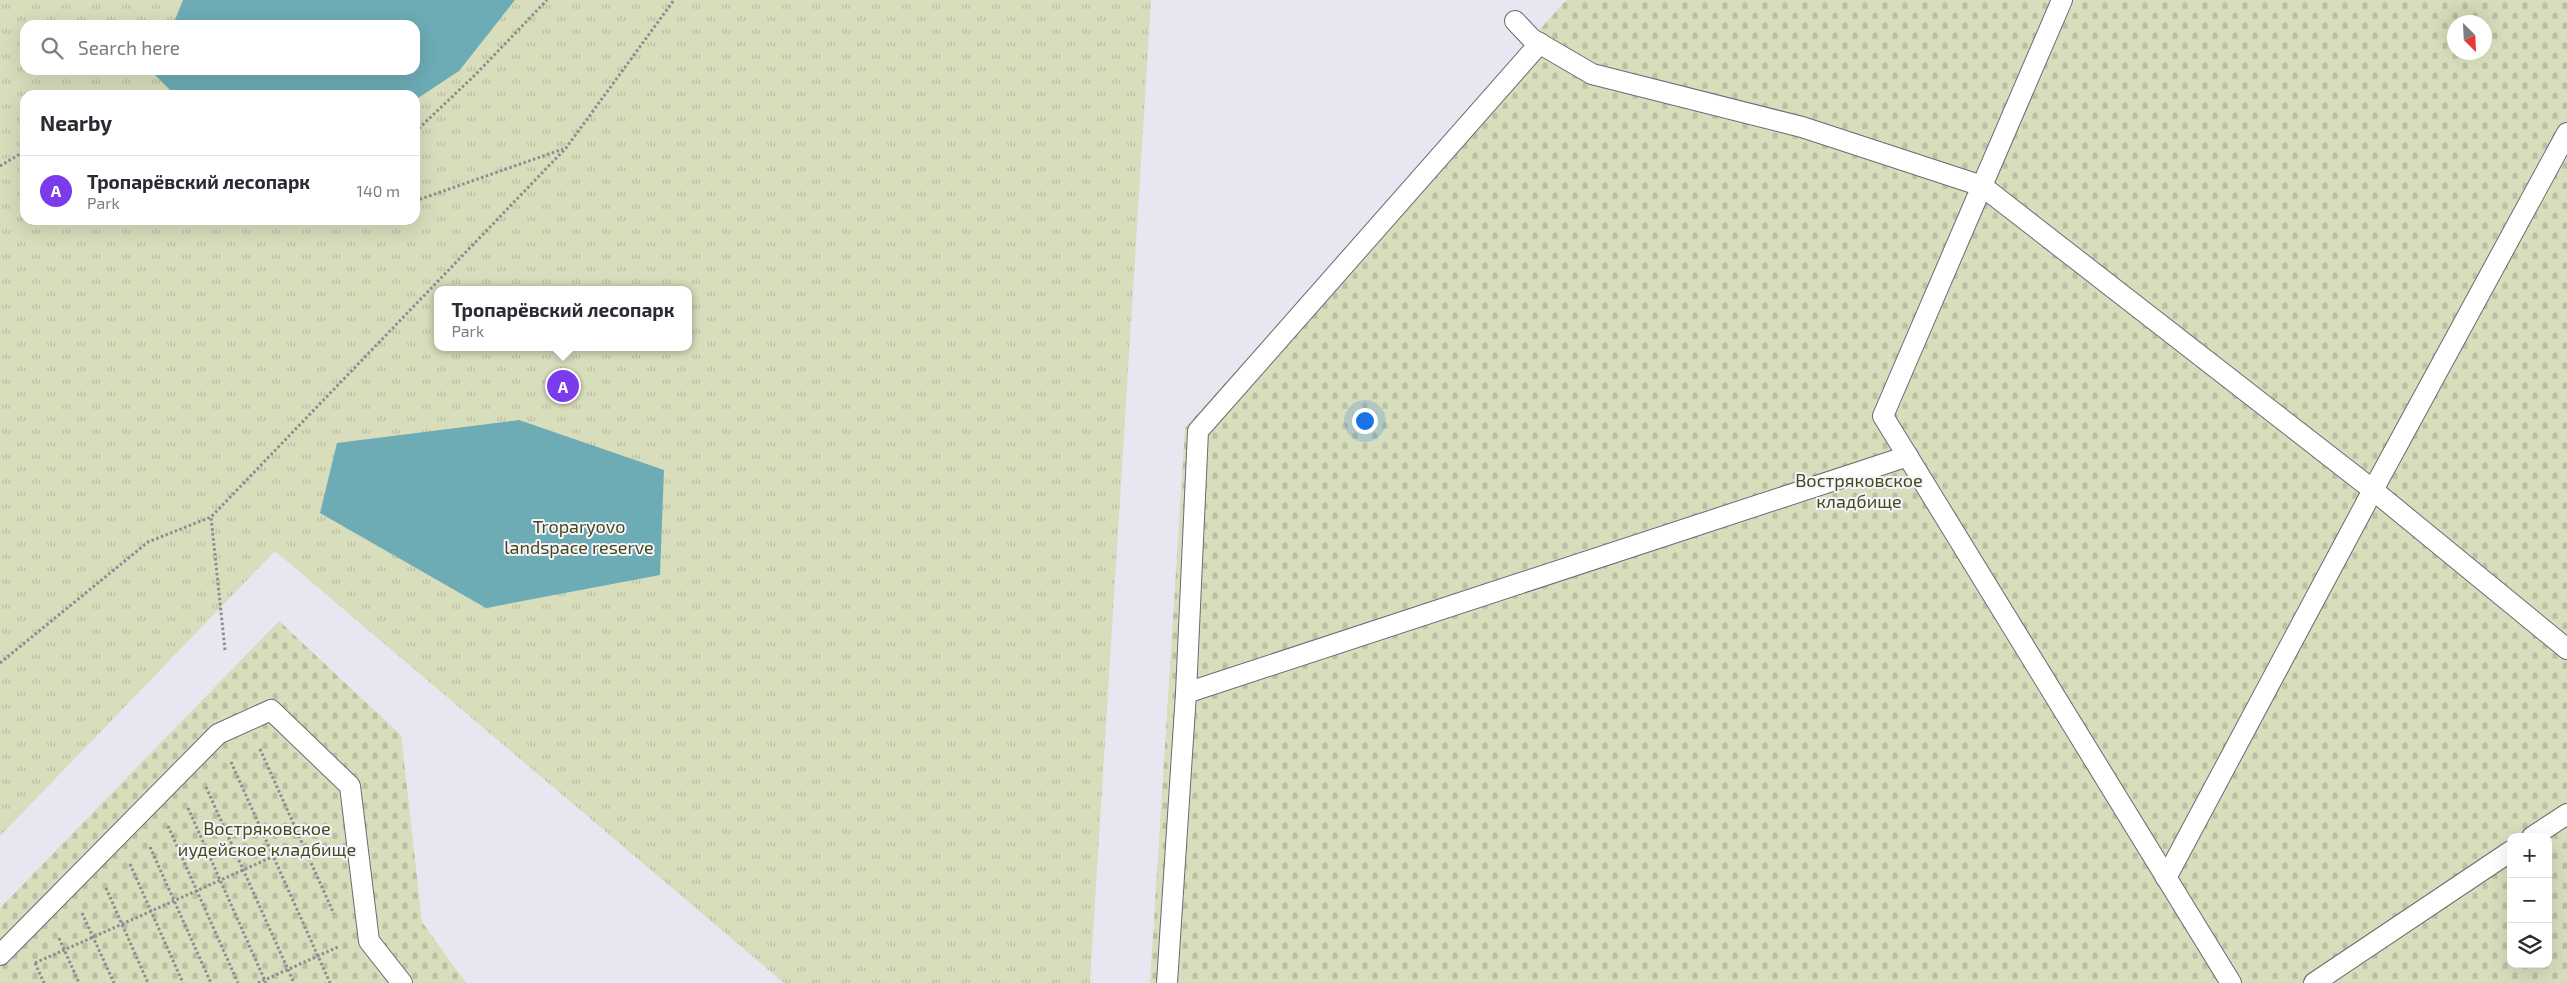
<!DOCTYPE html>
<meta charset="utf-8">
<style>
:root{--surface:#fff;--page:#f2f2f3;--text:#2b2b33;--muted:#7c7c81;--line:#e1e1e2;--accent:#7c3aed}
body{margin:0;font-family:"Exo 2",sans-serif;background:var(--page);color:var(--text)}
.controls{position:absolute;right:15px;bottom:15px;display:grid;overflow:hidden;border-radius:10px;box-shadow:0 5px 20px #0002}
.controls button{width:45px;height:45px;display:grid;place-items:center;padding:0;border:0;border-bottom:1px solid var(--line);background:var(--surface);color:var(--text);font:25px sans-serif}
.compass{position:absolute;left:2447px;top:15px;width:45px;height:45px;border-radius:50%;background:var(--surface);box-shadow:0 5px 20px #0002;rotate:156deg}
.you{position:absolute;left:1364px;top:420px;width:18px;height:18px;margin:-12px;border:4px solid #fff;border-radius:50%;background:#1a73e8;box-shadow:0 0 0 8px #1a73e833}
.badge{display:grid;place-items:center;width:32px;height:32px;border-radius:50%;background:var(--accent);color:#fff;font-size:16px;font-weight:700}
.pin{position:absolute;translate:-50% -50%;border:2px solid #fff;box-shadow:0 1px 5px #0006}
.popup{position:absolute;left:434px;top:286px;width:258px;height:65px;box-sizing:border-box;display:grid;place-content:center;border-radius:10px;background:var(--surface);filter:drop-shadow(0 1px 4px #0005);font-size:16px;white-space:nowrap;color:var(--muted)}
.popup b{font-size:19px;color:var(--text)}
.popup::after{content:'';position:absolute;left:50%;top:100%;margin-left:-10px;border:10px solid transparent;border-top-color:var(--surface)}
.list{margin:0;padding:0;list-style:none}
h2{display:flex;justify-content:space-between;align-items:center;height:65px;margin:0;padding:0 20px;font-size:21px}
h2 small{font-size:16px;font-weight:400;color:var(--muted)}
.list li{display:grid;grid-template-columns:32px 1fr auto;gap:15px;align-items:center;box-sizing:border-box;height:70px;padding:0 20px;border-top:1px solid var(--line)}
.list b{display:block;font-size:19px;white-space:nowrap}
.list p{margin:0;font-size:16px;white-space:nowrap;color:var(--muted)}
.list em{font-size:16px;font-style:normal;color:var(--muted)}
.icon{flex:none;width:28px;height:28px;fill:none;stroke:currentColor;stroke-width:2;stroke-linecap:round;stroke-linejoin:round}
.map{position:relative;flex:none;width:2567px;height:983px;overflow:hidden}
.search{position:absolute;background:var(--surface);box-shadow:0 5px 20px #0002;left:20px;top:20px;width:400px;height:55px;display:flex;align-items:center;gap:12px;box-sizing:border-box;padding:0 18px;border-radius:15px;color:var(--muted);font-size:19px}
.panel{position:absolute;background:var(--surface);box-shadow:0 5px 20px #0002;left:20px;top:90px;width:400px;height:135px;border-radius:15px}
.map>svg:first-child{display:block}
.cemetery{fill:url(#cemetery-stones);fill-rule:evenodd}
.park{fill:url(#park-tufts);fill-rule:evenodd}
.water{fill:#6dacb5}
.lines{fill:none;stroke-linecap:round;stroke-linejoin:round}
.lane-casing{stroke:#6a6a74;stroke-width:22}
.path{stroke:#8c8c94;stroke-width:3;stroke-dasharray:2.5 2.5;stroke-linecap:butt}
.lane{stroke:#fff;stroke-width:20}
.labels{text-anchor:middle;stroke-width:4;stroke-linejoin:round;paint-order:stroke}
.park-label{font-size:18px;fill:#454a13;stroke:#f4f5fe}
</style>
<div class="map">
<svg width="2567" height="983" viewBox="0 0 2567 983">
<defs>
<pattern id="cemetery-stones" width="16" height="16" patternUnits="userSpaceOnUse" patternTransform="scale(1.25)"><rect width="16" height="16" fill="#d8ddbc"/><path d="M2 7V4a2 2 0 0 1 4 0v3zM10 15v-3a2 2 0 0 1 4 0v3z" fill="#babfa3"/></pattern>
<pattern id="park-tufts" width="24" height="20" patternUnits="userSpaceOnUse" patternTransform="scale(1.25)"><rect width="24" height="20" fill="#d8ddbc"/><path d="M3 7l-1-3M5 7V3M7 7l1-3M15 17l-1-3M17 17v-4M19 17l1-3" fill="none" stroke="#babfa3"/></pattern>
</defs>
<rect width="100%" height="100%" fill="#e7e7f2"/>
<g class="cemetery">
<path d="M1566 0H2567V983H1150L1185 428ZM2454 22H2484V52H2454ZM2511 837H2548V964H2511Z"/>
<path d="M279 621 401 735 422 922 466 983H0V908Z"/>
</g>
<path class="park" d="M0 0H1151L1090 983H784L275 551 0 836ZM25 25H415V70H25ZM25 95H415V220H25ZM438 290H688V347H438Z"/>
<g class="water">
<path d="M183 0H515L459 71 415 100V95H175L153 73 154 70H415V25H173Z"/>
<path d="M519 420 664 470 660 575 486 608 320 513 337 443Z"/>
</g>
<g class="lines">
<defs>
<g id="lane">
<path d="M2062 0 1883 416 2231 983"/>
<path d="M1515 21 1532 39 1592 74 1802 127 1982 186 2373 490 2567 649"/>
<path d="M1186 693 1908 456"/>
<path d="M2532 837 2567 814"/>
<path d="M2166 878 2373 490 2567 133"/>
<path d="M0 955 218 734 271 710 350 786 369 941 402 983"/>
<path d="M1167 983 1186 693 1198 431 1540 43"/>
<path d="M2314 983 2511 851"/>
</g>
</defs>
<use href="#lane" class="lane-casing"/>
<g class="path">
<path d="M415 132 476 74 547 0"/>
<path d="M0 166 25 151"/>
<path d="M415 201 563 149"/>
<path d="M225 650 211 517 566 148 674 0"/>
<path d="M0 663 148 542 211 517"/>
<path d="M260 749 334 914"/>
<path d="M231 762 330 983"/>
<path d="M206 787 294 983"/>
<path d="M188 808 266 983"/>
<path d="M168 826 238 983"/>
<path d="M150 847 211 983"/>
<path d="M130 864 183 983"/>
<path d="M106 888 148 983"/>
<path d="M82 913 114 983"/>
<path d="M59 938 79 983"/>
<path d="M35 963 290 849"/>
<path d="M35 963 44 983"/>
<path d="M258 983 340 946"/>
</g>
<use href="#lane" class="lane"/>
</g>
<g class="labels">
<g class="park-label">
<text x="1859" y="487">Востряковское<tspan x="1859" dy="21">кладбище</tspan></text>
<text x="579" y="533">Troparyovo<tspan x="579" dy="21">landspace reserve</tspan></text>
<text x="267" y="835">Востряковское<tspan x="267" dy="21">иудейское кладбище</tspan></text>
</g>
</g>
</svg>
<div class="controls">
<button>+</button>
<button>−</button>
<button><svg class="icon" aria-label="layers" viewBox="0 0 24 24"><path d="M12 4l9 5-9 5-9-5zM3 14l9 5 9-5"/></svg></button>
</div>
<svg class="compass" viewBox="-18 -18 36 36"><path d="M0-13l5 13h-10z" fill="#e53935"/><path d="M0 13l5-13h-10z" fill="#7c7c81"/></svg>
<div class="you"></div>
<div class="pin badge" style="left:563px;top:386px">A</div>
<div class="popup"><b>Тропарёвский лесопарк</b>Park</div>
<div class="search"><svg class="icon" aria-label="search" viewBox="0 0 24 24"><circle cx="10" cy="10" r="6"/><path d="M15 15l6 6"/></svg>Search here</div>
<section class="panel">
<h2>Nearby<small></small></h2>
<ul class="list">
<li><span class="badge">A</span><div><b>Тропарёвский лесопарк</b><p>Park</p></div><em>140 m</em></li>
</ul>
</section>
</div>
